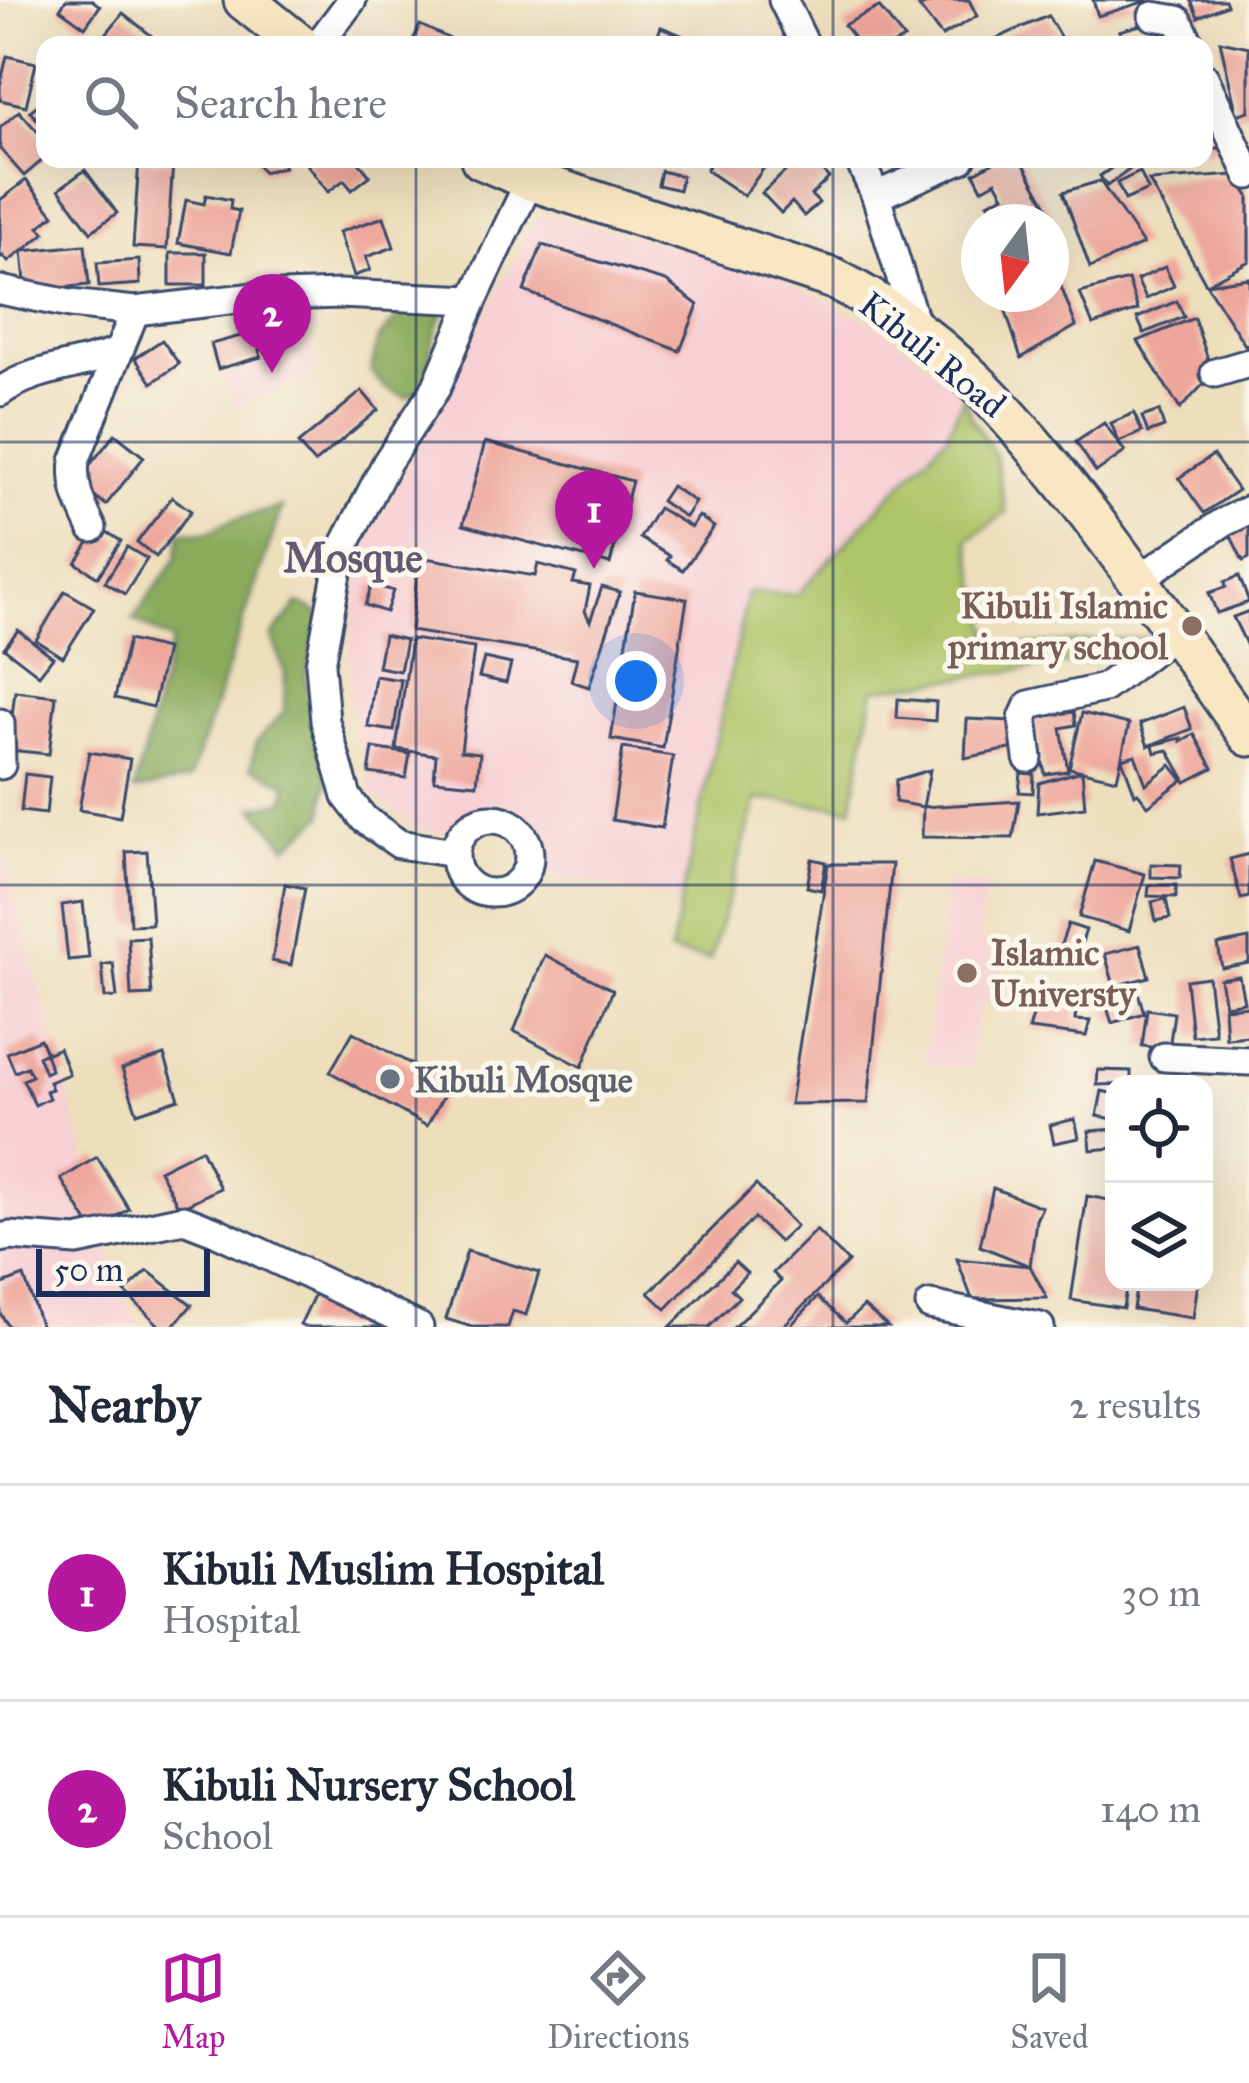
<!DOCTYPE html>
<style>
:root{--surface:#fff;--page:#f2f2f3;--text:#1f2937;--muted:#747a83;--line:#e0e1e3;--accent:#b5179e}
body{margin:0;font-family:"IM FELL Great Primer",serif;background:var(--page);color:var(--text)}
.controls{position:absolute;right:36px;bottom:36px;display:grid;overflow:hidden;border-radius:24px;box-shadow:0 12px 48px #0002}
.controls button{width:108px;height:108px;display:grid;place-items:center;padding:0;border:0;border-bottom:3px solid var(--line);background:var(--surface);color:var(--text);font:60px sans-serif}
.compass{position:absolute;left:961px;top:204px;width:108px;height:108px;border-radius:50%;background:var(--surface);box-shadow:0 12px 48px #0002;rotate:195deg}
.scale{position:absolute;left:36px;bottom:30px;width:174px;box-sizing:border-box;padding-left:12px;border:6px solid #1b2f5e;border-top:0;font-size:33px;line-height:42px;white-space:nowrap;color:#1b2f5e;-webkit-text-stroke:9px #fbf7ec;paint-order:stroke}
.you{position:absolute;left:636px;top:681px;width:42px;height:42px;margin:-30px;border:9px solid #fff;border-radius:50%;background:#1a73e8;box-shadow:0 0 0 18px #1a73e833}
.badge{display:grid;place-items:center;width:78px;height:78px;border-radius:50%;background:var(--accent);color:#fff;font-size:39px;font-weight:700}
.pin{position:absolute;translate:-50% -99px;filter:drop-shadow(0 3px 6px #0008)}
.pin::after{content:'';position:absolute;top:63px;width:42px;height:36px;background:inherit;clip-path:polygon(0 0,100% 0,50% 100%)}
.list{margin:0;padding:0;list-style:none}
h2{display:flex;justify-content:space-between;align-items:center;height:156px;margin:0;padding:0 48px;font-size:51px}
h2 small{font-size:39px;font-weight:400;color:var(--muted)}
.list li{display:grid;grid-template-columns:78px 1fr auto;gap:36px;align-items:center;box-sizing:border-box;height:216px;padding:0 48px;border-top:3px solid var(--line)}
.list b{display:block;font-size:45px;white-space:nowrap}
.list p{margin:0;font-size:39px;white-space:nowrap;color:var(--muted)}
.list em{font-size:39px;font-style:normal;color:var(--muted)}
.icon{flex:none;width:66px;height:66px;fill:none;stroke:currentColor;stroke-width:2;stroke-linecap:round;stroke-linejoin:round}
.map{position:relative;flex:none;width:1249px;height:1327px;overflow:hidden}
.search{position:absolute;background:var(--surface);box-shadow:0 12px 48px #0002;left:36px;right:36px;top:36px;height:132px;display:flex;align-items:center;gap:30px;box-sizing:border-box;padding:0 42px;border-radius:24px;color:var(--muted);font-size:45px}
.sheet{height:588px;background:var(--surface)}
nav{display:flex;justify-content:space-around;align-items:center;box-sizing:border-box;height:168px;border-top:3px solid var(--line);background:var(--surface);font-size:33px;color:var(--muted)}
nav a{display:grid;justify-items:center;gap:6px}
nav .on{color:var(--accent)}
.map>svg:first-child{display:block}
.built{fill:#f7cfd4}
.green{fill:#aec468;stroke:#647a63;stroke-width:3}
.forest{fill:#8aaa5c;stroke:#526c5d;stroke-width:3}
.building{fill:#eea59a}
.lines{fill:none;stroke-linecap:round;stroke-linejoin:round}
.street-casing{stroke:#3a496c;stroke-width:33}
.secondary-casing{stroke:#3a496c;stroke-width:45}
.street{stroke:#fff;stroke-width:27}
.secondary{stroke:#f9e7c3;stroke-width:39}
.grid{fill:none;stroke:#1b2f5e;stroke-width:3;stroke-opacity:0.55}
.education-dot{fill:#8d6e63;stroke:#fbf7ec;stroke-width:4.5}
.worship-dot{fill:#6b7280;stroke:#fbf7ec;stroke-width:4.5}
.labels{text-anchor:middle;stroke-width:10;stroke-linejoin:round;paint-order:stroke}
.street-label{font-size:36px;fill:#1b2f5e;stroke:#fbf7ec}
.education-label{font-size:36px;font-weight:bold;fill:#785e54;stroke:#fbf7ec;text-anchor:end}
.worship-label{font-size:36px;font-weight:bold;fill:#5b616d;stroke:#fbf7ec;text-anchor:start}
.quarter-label{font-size:42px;font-weight:bold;fill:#655873;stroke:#fbf7ec}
</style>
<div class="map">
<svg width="1249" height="1327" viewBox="0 0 1249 1327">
<rect width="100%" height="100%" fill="#fbf7ec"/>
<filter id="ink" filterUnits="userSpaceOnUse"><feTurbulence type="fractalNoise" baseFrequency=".00833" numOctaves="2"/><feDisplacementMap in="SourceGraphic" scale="24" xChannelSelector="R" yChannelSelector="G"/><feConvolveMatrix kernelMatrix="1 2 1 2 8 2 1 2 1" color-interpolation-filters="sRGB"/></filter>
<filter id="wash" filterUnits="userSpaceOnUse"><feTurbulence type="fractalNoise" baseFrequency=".004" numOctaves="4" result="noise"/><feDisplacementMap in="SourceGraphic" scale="48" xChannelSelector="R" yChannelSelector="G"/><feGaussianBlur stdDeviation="2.7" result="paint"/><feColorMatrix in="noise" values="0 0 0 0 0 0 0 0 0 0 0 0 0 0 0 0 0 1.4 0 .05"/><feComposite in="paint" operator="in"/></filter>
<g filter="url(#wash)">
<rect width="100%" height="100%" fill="#eddebc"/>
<g class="built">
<path d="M539 212 759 267 888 331 979 409 806 592 757 589 689 903 534 872 539 845 525 822 508 804 476 811 454 833 418 830 373 794 351 704 349 650 364 549Z"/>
<path d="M308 339 322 370 236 407 222 376Z"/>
<path d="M0 844 123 1295 138 1327H0Z"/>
<path d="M946 882 985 886 978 943 991 945 990 959 1000 961 997 986H991L988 1003H979L971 1069 924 1063Z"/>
</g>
<path class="green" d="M964 396 971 417 995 455 1006 513 968 540 993 647 1151 637 1163 651 874 689 852 808 757 799 710 960 670 952 748 592 797 595 946 436Z"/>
<g class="forest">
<path d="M408 306 444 310C433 338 425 357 433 386L406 397 384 387 371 371 378 340Z"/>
<path d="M282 507 190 779 134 791 172 641 133 620 177 558 181 532H209L230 521Z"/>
<path d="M299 603 325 616 305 676 328 778 323 816 287 847 254 807 285 801 287 784 251 767 256 742 284 712 285 674 272 636Z"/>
</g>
<g id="blocks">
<g class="building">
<path d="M66 0H92L100 6 85 27 60 9Z"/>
<path d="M939 0H969L977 16 942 36 919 7Z"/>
<path d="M1093 0H1147V1L1098 16Z"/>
<path d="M1191 0H1225L1227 5 1198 17Z"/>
<path d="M879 7 904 39 892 45H859L844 25Z"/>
<path d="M123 13 163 45H97Z"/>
<path d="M1048 16 1065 45H993L990 41Z"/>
<path d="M1165 18 1176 45H1126L1119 31Z"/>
<path d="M420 25 463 45H411Z"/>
<path d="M661 27 706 45H654Z"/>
<path d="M1220 41 1249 47V111L1237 115Z"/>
<path d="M7 56 36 63 26 106 0 100V86Z"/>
<path d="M45 99V129L30 111Z"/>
<path d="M19 111 45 140V158L24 176 0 149V128Z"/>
<path d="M1219 122 1225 146 1204 152V125Z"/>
<path d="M253 159H280L284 167 263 172Z"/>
<path d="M311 159H356L370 176 352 190 344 180 328 192 306 163Z"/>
<path d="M713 159H770L744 196 706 170Z"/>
<path d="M799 159H811L829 178 811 195 819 203 804 216 792 202 781 213 762 193Z"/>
<path d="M999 159H1021L1050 211 1031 222H1019L1013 211 997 219 988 203 1004 195 996 181 982 189 974 173Z"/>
<path d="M1113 159H1128L1123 162 1129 170 1107 186 1100 176 1116 165Z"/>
<path d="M139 160 173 162 167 249 133 247Z"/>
<path d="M85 170 117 213 91 232 59 189Z"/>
<path d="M661 171 682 176 679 190 658 185Z"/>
<path d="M1140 172 1148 190 1125 200 1117 183Z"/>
<path d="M1235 175 1249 196V261L1206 284 1149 181Z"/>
<path d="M26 180 54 215 39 227 45 233 23 251 85 245 89 285 26 291 22 251 8 262 3 256 0 258V200Z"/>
<path d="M1100 181 1143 244 1090 268 1063 192Z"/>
<path d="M206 195 231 200 230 209 239 211 231 253 178 243 186 200 204 204Z"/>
<path d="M384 217 394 247 366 257 370 270 354 276 339 232Z"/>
<path d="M542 245 666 281 698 305 680 351 524 291Z"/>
<rect x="170" y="253" width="36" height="32"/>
<path d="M139 260 140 284 99 287 97 263Z"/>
<path d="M1165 267 1174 286 1146 299 1137 280Z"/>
<path d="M1057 276 1076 326 1021 358 1000 294H1051V277Z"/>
<path d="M1249 278V344L1245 345 1206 284Z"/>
<path d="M1128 280 1138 310 1093 325 1080 293Z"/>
<path d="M1177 301 1184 317 1144 333 1137 318Z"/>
<path d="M1194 318 1213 374 1180 409 1138 341Z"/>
<path d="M270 328 275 346 259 350 261 357 218 369 211 344Z"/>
<path d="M162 340 179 364 152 383 135 358Z"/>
<path d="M362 391 378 410 314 463 298 444Z"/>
<path d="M1159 411 1164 427 1148 433 1142 417Z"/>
<path d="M1134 413 1142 432 1119 442 1111 423Z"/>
<path d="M1104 423 1125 452 1096 472 1076 442Z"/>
<path d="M115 434 144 457 106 505 76 482Z"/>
<path d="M485 442 632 481 610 564 463 525Z"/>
<path d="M1213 455 1238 490 1204 513 1179 478Z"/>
<path d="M671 486 695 502 685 517 661 501Z"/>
<path d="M172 497 191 511 156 557 137 542Z"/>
<path d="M658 508 691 527 699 516 714 527 683 570 667 560 670 556 640 538Z"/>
<path d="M1249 518V558L1243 561 1227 528Z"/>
<path d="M99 527 121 541 98 577 76 563Z"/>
<path d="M127 547 147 559 125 594 105 582Z"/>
<path d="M419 557 535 576 538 564 576 574 573 583 590 586 585 611 590 621 602 587 620 592 589 687 571 681 577 658 411 631Z"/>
<path d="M1239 576 1249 602 1217 613 1209 593 1226 587 1225 582Z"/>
<path d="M372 584 393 591 386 612 365 605Z"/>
<path d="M65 591 94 608 63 657 36 640Z"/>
<path d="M635 591 687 599 663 748 611 739Z"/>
<path d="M1249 611V650L1233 617Z"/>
<path d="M18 630 53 657 39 675 4 648Z"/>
<path d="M384 635 406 640 400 671 378 667Z"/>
<path d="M411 639 474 648 461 751 480 753 477 784 434 780 436 755 396 749Z"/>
<path d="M128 640 166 649 153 707 115 698Z"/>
<path d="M484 658 511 664 506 683 479 677Z"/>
<path d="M375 676 401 680 394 731 368 727Z"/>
<path d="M15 691 56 696 49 754 8 750Z"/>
<path d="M898 699 936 702 935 721 897 718Z"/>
<path d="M1184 707 1192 729 1148 746 1140 724Z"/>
<path d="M1074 712 1076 725 1061 728 1068 771 1045 774 1037 731 1030 718Z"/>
<path d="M1082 713 1129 724 1117 779 1069 768Z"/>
<path d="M967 719 1012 721 1015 748 965 758Z"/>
<path d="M1194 734 1213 768 1186 782 1168 750 1155 753 1153 745 1181 738V741Z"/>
<path d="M373 748 410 754 406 778 369 773Z"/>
<path d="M623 748 673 756 662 828 612 820Z"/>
<path d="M89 752 130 759 120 817 79 810Z"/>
<path d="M1135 755 1146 784 1171 765 1183 780 1148 806 1138 793 1135 794 1122 759Z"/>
<path d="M930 770 923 807 895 802 896 780Z"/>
<path d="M1082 771 1085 807 1037 813 1039 783Z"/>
<path d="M1021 773 1034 774 1033 793 1019 792Z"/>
<path d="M25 774 50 777 46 814 21 811Z"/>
<path d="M1019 801 1013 838 922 837 923 807Z"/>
<path d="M147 851 152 924 130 925 126 852Z"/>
<path d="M1249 854V897L1241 899 1230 859Z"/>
<path d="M812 859 826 862 821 890 807 887Z"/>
<path d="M1095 861 1145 874 1129 931 1079 917Z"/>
<path d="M828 864H892L868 1103 790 1104Z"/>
<path d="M1151 864 1181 865 1180 878 1151 877Z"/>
<path d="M285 884 305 888 291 965 272 961Z"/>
<path d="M1149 885H1176V897L1148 896Z"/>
<path d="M1166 899 1170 918 1156 921 1152 902Z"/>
<path d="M83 902 89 958 68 960 62 905Z"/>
<path d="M1068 924 1086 930 1078 953 1060 947Z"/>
<path d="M148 937 152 995 131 996 128 938Z"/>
<path d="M1249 939V963L1222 968 1218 945Z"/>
<path d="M1140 945 1149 977 1114 986 1105 954Z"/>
<path d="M545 955 613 990 582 1067 514 1031Z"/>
<path d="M113 963 117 997 105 998 102 965Z"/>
<path d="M1239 976 1244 1002 1225 1005 1220 979Z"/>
<path d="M1208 977 1215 1034 1192 1036 1186 980Z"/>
<path d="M1136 985 1144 1013 1112 1023 1103 995Z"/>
<path d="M1037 1004 1076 1010 1075 1020 1090 1021 1086 1036 1029 1029Z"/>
<path d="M1249 1006V1036L1226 1038 1224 1008Z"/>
<path d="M1147 1009 1174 1013 1169 1049 1142 1046Z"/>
<path d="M353 1032 449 1085 427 1126 330 1072Z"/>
<path d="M40 1039 46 1052 38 1056 45 1073 51 1070 45 1054 59 1048 69 1074 49 1082 52 1089 46 1091 49 1098 35 1105 23 1080 32 1076 27 1067 15 1072 7 1053Z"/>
<path d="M164 1055 179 1099 137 1113 122 1069Z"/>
<path d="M1098 1070 1131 1071V1084L1097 1085Z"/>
<path d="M1102 1091 1114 1094V1119L1097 1116Z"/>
<path d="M1075 1119 1079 1138 1054 1143 1050 1125Z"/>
<path d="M1114 1129V1148L1091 1150 1089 1131Z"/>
<path d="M201 1149 220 1188 179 1208 159 1170Z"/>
<path d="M97 1157 129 1209 93 1231 61 1179Z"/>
<path d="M756 1185 796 1226 779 1242 754 1218 666 1309 649 1293Z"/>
<path d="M993 1188 1042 1207 1036 1220 1030 1266 980 1246Z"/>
<path d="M1087 1196 1114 1201V1282H1127L1123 1308 1071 1300Z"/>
<path d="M816 1230 848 1262 782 1327H734L781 1281 773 1273Z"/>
<path d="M467 1251 539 1273 526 1315 513 1311 508 1327H472L446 1319Z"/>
<path d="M957 1259 1030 1266 1047 1298 972 1299Z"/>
<path d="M735 1262 747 1273 731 1289 739 1297 709 1327H670Z"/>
<path d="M148 1271 192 1305 172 1327H161L125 1292Z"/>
<path d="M24 1276 41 1327H9L0 1313V1285Z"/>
<path d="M1137 1282H1198L1193 1318 1133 1309Z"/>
<path d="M317 1289 397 1327H304L300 1325Z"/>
<path d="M818 1297 846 1323 864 1306 888 1327H789Z"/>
</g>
</g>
</g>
<g filter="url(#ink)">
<use href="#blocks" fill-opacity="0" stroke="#3a496c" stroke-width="3"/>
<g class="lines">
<defs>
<g id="street">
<path d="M783 0 805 45"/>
<path d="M1153 16 1178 20 1190 45"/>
<path d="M318 45 352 0"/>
<path d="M1204 77 1249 175"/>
<path d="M859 159 876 196 917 331"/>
<path d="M876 196 961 159"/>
<path d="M0 290 70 304 135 311 254 297 339 294 473 300"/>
<path d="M1215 373 1249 363"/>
<path d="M0 392C35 367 78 367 117 352"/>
<path d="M92 528C81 505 72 487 75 461L135 311"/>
<path d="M1139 579 1222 523 1249 510"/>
<path d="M0 723 1 765"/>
<path d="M1028 758 1023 718 1029 705 1104 688 1176 633"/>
<circle cx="492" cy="856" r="37"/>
<path d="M454 853 399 844 364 819 347 797 325 721 320 664 341 552 387 462 436 388 473 300 530 180"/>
<path d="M1164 1057 1249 1061"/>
<path d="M0 1238 10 1236 77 1241 184 1219 215 1231 419 1327"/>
<path d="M930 1305 1040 1327"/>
</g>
<g id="secondary">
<path d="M244 0 300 45"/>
<path d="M481 159 530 180 834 279C943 333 1015 419 1088 513 1144 586 1196 661 1249 736"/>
</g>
</defs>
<use href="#street" class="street-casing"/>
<use href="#secondary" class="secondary-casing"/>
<use href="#street" class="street"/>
<use href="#secondary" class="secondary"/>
</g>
</g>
<path class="grid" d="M416 0V45M833 0V45M416 159V1327M833 159V1327M0 442H1249M0 885H1249"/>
<g class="education-dot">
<circle cx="1192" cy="626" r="12"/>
<circle cx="967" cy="973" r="12"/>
</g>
<circle class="worship-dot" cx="390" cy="1079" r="12"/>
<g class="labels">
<g class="street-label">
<text transform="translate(933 354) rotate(39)" y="13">Kibuli Road</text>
</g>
<g class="education-label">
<text x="1168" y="618">Kibuli Islamic<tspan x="1168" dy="41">primary school</tspan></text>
<text x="991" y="965" text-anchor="start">Islamic<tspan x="991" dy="41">Universty</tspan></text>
</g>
<g class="worship-label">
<text x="414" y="1092">Kibuli Mosque</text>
</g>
<g class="quarter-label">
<text x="353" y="572">Mosque</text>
</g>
</g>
</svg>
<div class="controls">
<button><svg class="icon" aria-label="locate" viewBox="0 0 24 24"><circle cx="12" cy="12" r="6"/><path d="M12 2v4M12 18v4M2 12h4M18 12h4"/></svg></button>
<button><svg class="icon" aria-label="layers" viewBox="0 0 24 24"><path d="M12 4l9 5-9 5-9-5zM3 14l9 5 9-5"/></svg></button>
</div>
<svg class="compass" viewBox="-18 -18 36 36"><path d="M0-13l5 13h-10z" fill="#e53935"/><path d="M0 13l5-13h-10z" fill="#747a83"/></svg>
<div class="scale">50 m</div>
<div class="you"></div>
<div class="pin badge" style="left:594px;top:569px">1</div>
<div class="pin badge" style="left:272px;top:373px">2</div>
<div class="search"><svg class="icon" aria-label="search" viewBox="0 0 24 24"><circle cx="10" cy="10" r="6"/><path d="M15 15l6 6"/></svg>Search here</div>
</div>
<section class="sheet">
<h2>Nearby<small>2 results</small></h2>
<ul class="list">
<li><span class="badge">1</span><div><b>Kibuli Muslim Hospital</b><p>Hospital</p></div><em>30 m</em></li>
<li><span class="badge">2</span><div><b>Kibuli Nursery School</b><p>School</p></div><em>140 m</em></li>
</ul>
</section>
<nav>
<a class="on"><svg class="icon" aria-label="map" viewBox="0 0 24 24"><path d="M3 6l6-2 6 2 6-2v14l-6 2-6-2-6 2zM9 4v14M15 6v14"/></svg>Map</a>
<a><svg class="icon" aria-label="directions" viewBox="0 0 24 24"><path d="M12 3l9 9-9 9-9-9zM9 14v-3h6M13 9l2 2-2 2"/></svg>Directions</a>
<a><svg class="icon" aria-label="saved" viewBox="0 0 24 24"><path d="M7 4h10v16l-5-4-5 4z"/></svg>Saved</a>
</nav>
